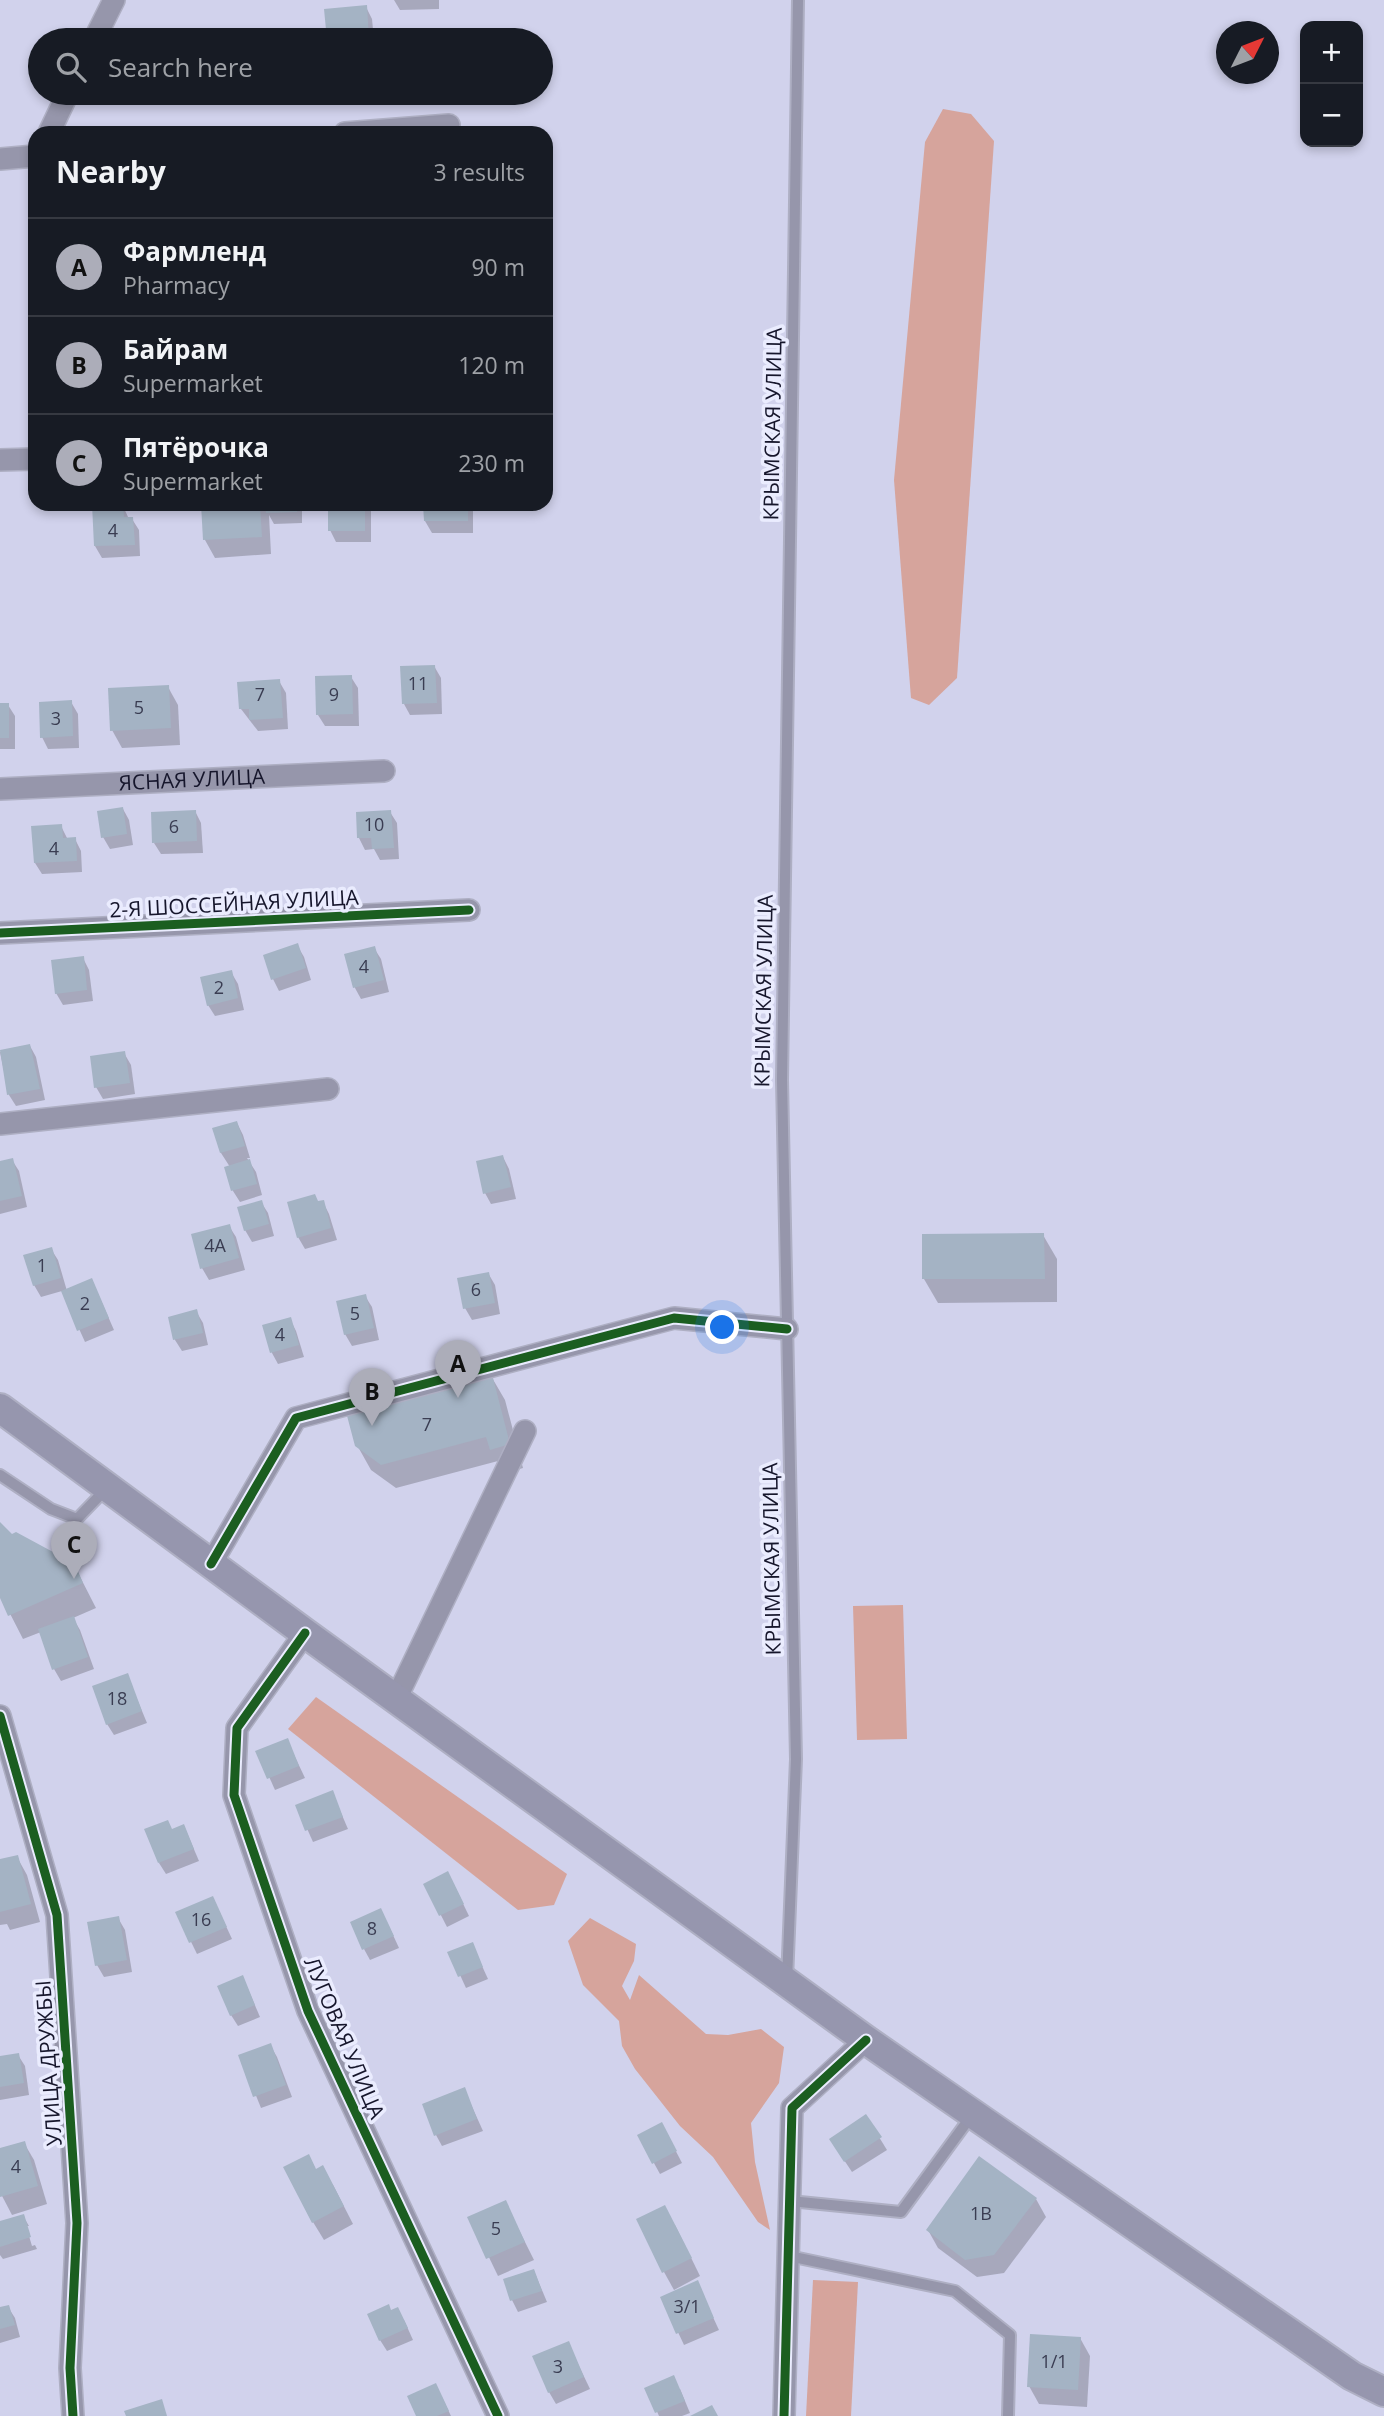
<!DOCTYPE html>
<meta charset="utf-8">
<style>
:root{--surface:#171b24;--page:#242831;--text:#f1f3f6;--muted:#9ea1a6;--line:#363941;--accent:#acadb9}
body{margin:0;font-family:"Open Sans",sans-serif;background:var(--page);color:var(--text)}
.controls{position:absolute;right:21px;top:21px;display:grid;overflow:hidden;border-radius:14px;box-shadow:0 4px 10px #0003}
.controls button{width:63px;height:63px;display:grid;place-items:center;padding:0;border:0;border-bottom:2px solid var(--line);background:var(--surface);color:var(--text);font:35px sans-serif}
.compass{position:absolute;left:1216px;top:21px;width:63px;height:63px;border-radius:50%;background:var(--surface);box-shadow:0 4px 10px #0003;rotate:48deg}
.you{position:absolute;left:723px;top:1328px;width:24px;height:24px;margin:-18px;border:5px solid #fff;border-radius:50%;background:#1a73e8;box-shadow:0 0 0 10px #1a73e833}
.badge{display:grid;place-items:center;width:46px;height:46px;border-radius:50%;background:var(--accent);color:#111;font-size:23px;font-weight:700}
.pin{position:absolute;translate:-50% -58px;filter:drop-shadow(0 2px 4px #0008)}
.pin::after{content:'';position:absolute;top:37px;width:24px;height:21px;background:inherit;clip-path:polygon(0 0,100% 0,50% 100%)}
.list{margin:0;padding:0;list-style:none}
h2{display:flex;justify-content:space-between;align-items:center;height:91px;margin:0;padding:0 28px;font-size:30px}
h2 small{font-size:23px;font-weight:400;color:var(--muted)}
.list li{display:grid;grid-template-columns:46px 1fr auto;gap:21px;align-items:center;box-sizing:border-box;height:98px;padding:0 28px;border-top:2px solid var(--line)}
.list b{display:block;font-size:26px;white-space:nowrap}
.list p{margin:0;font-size:23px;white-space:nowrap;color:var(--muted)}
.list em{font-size:23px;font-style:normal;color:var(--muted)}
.icon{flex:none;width:38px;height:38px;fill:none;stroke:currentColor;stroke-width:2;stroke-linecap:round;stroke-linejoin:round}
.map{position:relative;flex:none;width:1384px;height:2416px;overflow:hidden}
.search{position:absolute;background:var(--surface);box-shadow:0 4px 10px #0003;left:28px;top:28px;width:525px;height:77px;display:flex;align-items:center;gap:18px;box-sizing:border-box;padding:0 24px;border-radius:38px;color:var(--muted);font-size:26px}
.panel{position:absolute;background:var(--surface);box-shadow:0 4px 10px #0003;left:28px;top:126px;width:525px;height:385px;border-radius:21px}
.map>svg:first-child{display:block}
.forest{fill:#d6a49c}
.shadow{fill:#0003}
.building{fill:#a4b3c4}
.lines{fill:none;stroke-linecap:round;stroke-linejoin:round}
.lane-casing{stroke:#aeafc3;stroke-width:14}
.street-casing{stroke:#aeafc3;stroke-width:24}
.secondary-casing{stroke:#aeafc3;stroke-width:32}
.lane{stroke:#9696ab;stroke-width:10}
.street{stroke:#9696ab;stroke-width:21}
.secondary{stroke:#9696ae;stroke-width:28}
.cycleway-casing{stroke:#eaecfe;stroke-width:13}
.cycleway{stroke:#1b5e20;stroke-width:9}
.labels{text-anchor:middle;stroke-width:7;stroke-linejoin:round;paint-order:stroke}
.number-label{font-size:18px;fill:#3a3d52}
.street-label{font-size:21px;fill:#16162c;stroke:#eaecfe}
</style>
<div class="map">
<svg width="1384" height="2416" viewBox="0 0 1384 2416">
<rect width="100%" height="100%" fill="#d1d2ec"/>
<g class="forest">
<path d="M943 109 971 114 994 141 957 678 929 705 911 698 894 480 925 142Z"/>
<path d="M903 1605 907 1739 857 1740 853 1606Z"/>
<path d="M316 1697 567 1874 554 1905 518 1910 288 1729Z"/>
<path d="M590 1918 636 1944 634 1961 622 1986 630 2000 639 1975 706 2034 728 2035 761 2029 784 2047 779 2083 751 2123 755 2162 770 2230 758 2222 713 2157 680 2126 635 2069 622 2046 619 2021 583 1985 568 1941Z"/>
<path d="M813 2280 858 2282 851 2416H806Z"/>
</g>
<g class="shadow">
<path d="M394 0H439V9L400 10Z"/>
<path d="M366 7 372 19 374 40H329L326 10Z"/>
<path d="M122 504 129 519H132L139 530 140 556 102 558 95 546Z"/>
<path d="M202 504H262L267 513V504H302V523L274 524 269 515 271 554 215 558 205 540Z"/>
<path d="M330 504H371V542H336L330 530Z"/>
<path d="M425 504H473V533H432L425 521Z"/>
<path d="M434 666 441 678 442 714 410 715 404 704Z"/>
<path d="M351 677 358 688 359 726H325L318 715Z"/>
<path d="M279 681 286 693 288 729 258 731 241 709Z"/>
<path d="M168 687 178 705 180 745 122 748 112 730Z"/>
<path d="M71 702 78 714 79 748 48 749 42 737Z"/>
<path d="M0 705H8L15 716V749H0Z"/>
<path d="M123 809 129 820 133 845 110 849 103 837Z"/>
<path d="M195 811 201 823 203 853 161 854 154 843Z"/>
<path d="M390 812 397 823 399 859 380 860 374 849 365 850 359 838Z"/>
<path d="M61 826 67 838 75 839 81 851 82 872 42 874 35 863Z"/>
<path d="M297 945 304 957 311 980 279 991 273 979Z"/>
<path d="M374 948 381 959 389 992 361 999 355 988 346 955Z"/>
<path d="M83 958 89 970 93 1001 63 1005 56 993Z"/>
<path d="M231 972 238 984 244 1010 215 1016 208 1005Z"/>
<path d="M30 1046 36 1057 45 1100 16 1106 9 1095 0 1052Z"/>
<path d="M124 1053 131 1065 135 1094 103 1099 96 1087Z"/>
<path d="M237 1123 243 1135 250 1158H247L256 1172 262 1195 240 1202 233 1191 226 1168 230 1167 221 1153 215 1130Z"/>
<path d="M503 1157 509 1169 516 1199 491 1204 485 1193Z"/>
<path d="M12 1160 19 1171 27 1207 0 1214V1163Z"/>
<path d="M261 1202 268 1213 274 1236 252 1242 245 1230Z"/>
<path d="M323 1202 329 1214 337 1240 305 1249 298 1237 319 1203Z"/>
<path d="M229 1226 236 1237 245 1270 209 1280 202 1268Z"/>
<path d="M1043 1235 1057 1259V1302L938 1303 924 1279Z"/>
<path d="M51 1249 58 1260 67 1291 92 1280 114 1330 85 1342 62 1291 41 1297 34 1285Z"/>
<path d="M488 1273 495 1285 500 1314 472 1320 465 1308Z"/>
<path d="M365 1296 372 1307 379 1340 352 1346 345 1334Z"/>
<path d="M196 1311 203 1323 208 1345 182 1351 175 1340 170 1318Z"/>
<path d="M290 1319 296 1331 304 1357 278 1364 272 1353 264 1327Z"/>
<path d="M491 1376 505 1400 523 1468 505 1473 498 1461 396 1488 371 1470 357 1445Z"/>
<path d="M0 1525 12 1537 64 1561 69 1569 75 1567 96 1608 73 1618 80 1630 94 1669 61 1681 54 1669 41 1632 23 1639 0 1594Z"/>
<path d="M127 1675 147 1723 114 1735 107 1724Z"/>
<path d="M287 1740 305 1778 275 1790 258 1752Z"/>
<path d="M332 1792 348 1829 313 1842 297 1806Z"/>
<path d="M184 1826 199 1861 166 1874 159 1863 172 1830Z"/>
<path d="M17 1857 27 1875 40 1922 10 1930 7 1924 0 1925V1861Z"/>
<path d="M425 1884 454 1885 469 1916 447 1927Z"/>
<path d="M213 1898 232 1939 197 1954 177 1913Z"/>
<path d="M118 1918 125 1930 132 1972 104 1977 97 1965Z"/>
<path d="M387 1922 399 1948 370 1960 364 1949Z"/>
<path d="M472 1944 488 1979 466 1988 450 1953Z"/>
<path d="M248 1989 260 2017 238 2026 231 2015Z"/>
<path d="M270 2045 277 2057 292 2097 261 2108 240 2056Z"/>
<path d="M18 2055 25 2066 29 2095 0 2100V2058Z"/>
<path d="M464 2089 483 2131 442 2146 436 2135Z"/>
<path d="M866 2116 887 2150 852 2172 838 2151Z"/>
<path d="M639 2136H668L682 2163 660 2174Z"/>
<path d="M24 2143 34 2160 47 2204 12 2215 0 2192V2150Z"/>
<path d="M317 2171 333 2185 353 2224 324 2240 313 2222Z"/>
<path d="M1036 2199 1046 2217 1004 2273 977 2277 938 2248 928 2230Z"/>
<path d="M505 2202 534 2260 498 2276 470 2218Z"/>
<path d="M23 2216 29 2226H26L32 2246 35 2245 37 2249 3 2259 0 2255V2223Z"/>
<path d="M675 2225 700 2276 674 2290 664 2272Z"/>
<path d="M534 2271 547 2302 518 2312 512 2300Z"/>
<path d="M697 2283 719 2330 684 2345 662 2298Z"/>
<path d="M8 2307 15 2318 20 2337 0 2343V2309Z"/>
<path d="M391 2312 404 2320 413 2340 387 2351 380 2340Z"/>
<path d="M1080 2338 1090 2356 1087 2407 1039 2404 1029 2386Z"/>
<path d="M568 2343 590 2389 556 2404 549 2392Z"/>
<path d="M647 2389H680L690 2413 682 2416H659Z"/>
<path d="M442 2397 451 2416H418Z"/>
</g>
<g class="building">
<path d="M367 5 369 39 327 40 324 9Z"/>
<path d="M255 29 256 40H211L210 32Z"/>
<path d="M417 34 418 40H387L386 36Z"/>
<path d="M92 504H123L124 517H133L135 545 94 546Z"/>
<path d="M201 504H260L262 537 203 540Z"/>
<path d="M265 504H297V512L266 513Z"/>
<rect x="328" y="504" width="37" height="27"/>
<path d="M423 504H468V521H424Z"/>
<path d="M435 665 437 703 402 704 400 666Z"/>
<path d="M352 675 353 714 316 715 315 676Z"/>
<path d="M280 679 283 718 249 720V709H239L237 682Z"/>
<path d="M169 685 171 728 110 731 108 688Z"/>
<path d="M72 700 73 736 40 738 39 702Z"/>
<rect x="0" y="703" width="9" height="35"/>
<path d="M123 807 127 834 101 838 97 811Z"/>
<path d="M196 810 197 841 152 843 151 812Z"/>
<path d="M391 810 394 848 372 849 371 838H357L356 812Z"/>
<path d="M62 824 63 838 76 837 77 861 34 863 31 826Z"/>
<path d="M298 943 306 968 271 980 263 955Z"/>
<path d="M375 946 384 980 353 988 344 954Z"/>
<path d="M84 956 87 990 55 994 51 960Z"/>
<path d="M232 970 238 998 207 1006 200 977Z"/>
<path d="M30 1044 40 1089 7 1095 0 1050Z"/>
<path d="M125 1051 130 1083 94 1088 90 1056Z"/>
<path d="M237 1121 245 1146 220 1153 212 1128Z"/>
<path d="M503 1155 511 1187 483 1194 476 1161Z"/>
<path d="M13 1158 22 1196 0 1201V1161Z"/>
<path d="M250 1159 257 1184 231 1191 224 1167Z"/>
<path d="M315 1194 318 1201 324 1200 331 1228 297 1238 287 1202Z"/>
<path d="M262 1200 269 1224 244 1231 237 1207Z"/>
<path d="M230 1224 239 1258 200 1269 191 1234Z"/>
<path d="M1044 1233 1045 1279H922V1234Z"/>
<path d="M52 1247 61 1278 33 1286 23 1255Z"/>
<path d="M489 1272 495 1303 463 1309 457 1278Z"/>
<path d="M92 1278 109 1318 77 1331 61 1291Z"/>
<path d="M366 1294 374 1328 344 1335 336 1301Z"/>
<path d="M197 1309 203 1333 173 1340 168 1317Z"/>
<path d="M291 1317 299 1345 270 1353 262 1325Z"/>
<path d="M492 1374 510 1444 490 1450 486 1437 381 1465 355 1446 346 1412Z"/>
<path d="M0 1522 12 1534 16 1532 66 1559 67 1568 75 1564 83 1583 8 1616 0 1598Z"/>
<path d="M74 1616 88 1657 52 1670 38 1629Z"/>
<path d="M128 1673 142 1711 106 1725 92 1686Z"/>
<path d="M288 1738 299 1766 267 1779 255 1751Z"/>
<path d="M333 1790 343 1817 305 1831 295 1805Z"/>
<path d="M168 1820 172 1829 184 1824 194 1849 158 1863 144 1829Z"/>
<path d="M18 1855 31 1904 0 1912V1859Z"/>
<path d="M448 1871 464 1904 439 1916 423 1884Z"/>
<path d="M213 1896 227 1927 189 1943 175 1912Z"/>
<path d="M381 1908 394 1936 362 1950 350 1922Z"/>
<path d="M119 1916 127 1960 95 1966 87 1922Z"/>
<path d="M473 1942 483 1967 458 1977 447 1952Z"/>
<path d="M243 1975 255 2005 230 2016 217 1986Z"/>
<path d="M271 2043 286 2085 253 2097 238 2055Z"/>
<path d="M19 2053 24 2083 0 2087V2056Z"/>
<path d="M465 2087 477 2119 434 2136 422 2104Z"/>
<path d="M866 2114 882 2137 844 2162 829 2139Z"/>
<path d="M662 2122 677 2151 652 2164 637 2135Z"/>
<path d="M25 2141 38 2186 0 2197V2148Z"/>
<path d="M309 2154 316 2169 323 2165 344 2206 312 2223 283 2167Z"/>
<path d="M979 2156 1037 2198 994 2255 965 2260 926 2230Z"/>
<path d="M506 2200 525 2242 486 2259 467 2217Z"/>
<path d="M665 2205 692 2258 662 2273 636 2219Z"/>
<path d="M24 2214 31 2237 0 2247V2221Z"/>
<path d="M534 2269 542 2291 510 2301 503 2279Z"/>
<path d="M698 2280 714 2318 676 2334 660 2297Z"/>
<path d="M389 2304 391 2310 398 2307 408 2328 379 2341 367 2314Z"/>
<path d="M9 2305 15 2325 0 2329V2307Z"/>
<path d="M1030 2334 1081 2337 1078 2390 1027 2387Z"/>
<path d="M569 2341 584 2377 548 2393 532 2356Z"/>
<path d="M674 2375 685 2401 655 2413 644 2388Z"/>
<path d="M436 2383 449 2411 437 2416H416L407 2396Z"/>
<path d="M162 2399 167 2416H126L124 2411Z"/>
<path d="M712 2405 718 2416H690Z"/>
</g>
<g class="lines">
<defs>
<g id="lane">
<path d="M0 1475 51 1509 77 1519 106 1489"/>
<path d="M787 1980 796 1759 782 1080 798 0"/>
<path d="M790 2201 901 2212 972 2115"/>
<path d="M789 2256 955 2291 1010 2335 1008 2416"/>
</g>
<g id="street">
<path d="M94 40 114 0"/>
<path d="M49 133 68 93"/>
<path d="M345 133 449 125"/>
<path d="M0 159 35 156"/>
<path d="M0 460 35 459"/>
<path id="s1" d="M0 789 384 771"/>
<path d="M0 933 469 910"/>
<path d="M0 1124 328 1089"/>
<path d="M211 1564 296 1418 674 1318 787 1329"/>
<path d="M305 1633 237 1728 234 1795 308 2011 498 2416"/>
<path d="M396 1699 525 1431"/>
<path d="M0 1716 57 1915 77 2223 70 2368 73 2416"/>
<path d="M784 2416 792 2108 866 2040"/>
</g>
<path id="secondary" d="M0 1408 305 1633 866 2040 1352 2376 1384 2392"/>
</defs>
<use href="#lane" class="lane-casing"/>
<use href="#street" class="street-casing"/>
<use href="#secondary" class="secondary-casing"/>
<use href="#lane" class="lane"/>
<use href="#street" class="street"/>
<use href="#secondary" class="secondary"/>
<defs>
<g id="cycleway">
<path d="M0 933 469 910"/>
<path d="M211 1564 296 1418 674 1318 787 1329"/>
<path d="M305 1633 237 1728 234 1795 308 2011 498 2416"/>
<path d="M0 1716 57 1915 77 2223 70 2368 73 2416"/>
<path d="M784 2416 792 2108 866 2040"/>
</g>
</defs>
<use href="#cycleway" class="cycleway-casing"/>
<use href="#cycleway" class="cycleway"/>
</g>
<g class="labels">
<g class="number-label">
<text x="113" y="537">4</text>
<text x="418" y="690">11</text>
<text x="260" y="701">7</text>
<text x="334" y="701">9</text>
<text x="139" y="714">5</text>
<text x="56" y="725">3</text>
<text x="374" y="831">10</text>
<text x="174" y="833">6</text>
<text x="54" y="855">4</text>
<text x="364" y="973">4</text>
<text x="219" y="994">2</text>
<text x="215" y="1252">4А</text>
<text x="42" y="1272">1</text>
<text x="476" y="1296">6</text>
<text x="85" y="1310">2</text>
<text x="355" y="1320">5</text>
<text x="280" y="1341">4</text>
<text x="427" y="1431">7</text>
<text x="117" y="1705">18</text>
<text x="201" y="1926">16</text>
<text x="372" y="1935">8</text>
<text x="16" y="2173">4</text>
<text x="981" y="2220">1В</text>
<text x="496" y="2235">5</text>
<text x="687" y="2313">3/1</text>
<text x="1054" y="2368">1/1</text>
<text x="558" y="2373">3</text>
</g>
<g class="street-label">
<text transform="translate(773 424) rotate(-89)" y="7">КРЫМСКАЯ УЛИЦА</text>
<text dy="7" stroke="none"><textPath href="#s1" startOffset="192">ЯСНАЯ УЛИЦА</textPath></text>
<text transform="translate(234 904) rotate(-3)" y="7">2-Я ШОССЕЙНАЯ УЛИЦА</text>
<text transform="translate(764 991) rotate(-89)" y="7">КРЫМСКАЯ УЛИЦА</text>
<text transform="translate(772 1559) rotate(-91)" y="7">КРЫМСКАЯ УЛИЦА</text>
<text transform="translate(344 2038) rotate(67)" y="7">ЛУГОВАЯ УЛИЦА</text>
<text transform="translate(49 2063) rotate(-94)" y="7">УЛИЦА ДРУЖБЫ</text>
</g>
</g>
</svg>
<div class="controls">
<button>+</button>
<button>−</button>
</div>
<svg class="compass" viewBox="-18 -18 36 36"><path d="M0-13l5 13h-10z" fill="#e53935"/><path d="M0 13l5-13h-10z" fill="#9ea1a6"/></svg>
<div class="you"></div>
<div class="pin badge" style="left:458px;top:1398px">A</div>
<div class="pin badge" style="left:372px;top:1426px">B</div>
<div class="pin badge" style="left:74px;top:1579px">C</div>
<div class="search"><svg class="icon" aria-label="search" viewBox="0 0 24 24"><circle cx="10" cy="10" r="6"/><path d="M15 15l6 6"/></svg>Search here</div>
<section class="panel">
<h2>Nearby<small>3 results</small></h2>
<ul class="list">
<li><span class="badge">A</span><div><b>Фармленд</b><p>Pharmacy</p></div><em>90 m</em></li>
<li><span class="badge">B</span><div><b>Байрам</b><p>Supermarket</p></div><em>120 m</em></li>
<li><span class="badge">C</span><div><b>Пятёрочка</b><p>Supermarket</p></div><em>230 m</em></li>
</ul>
</section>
</div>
